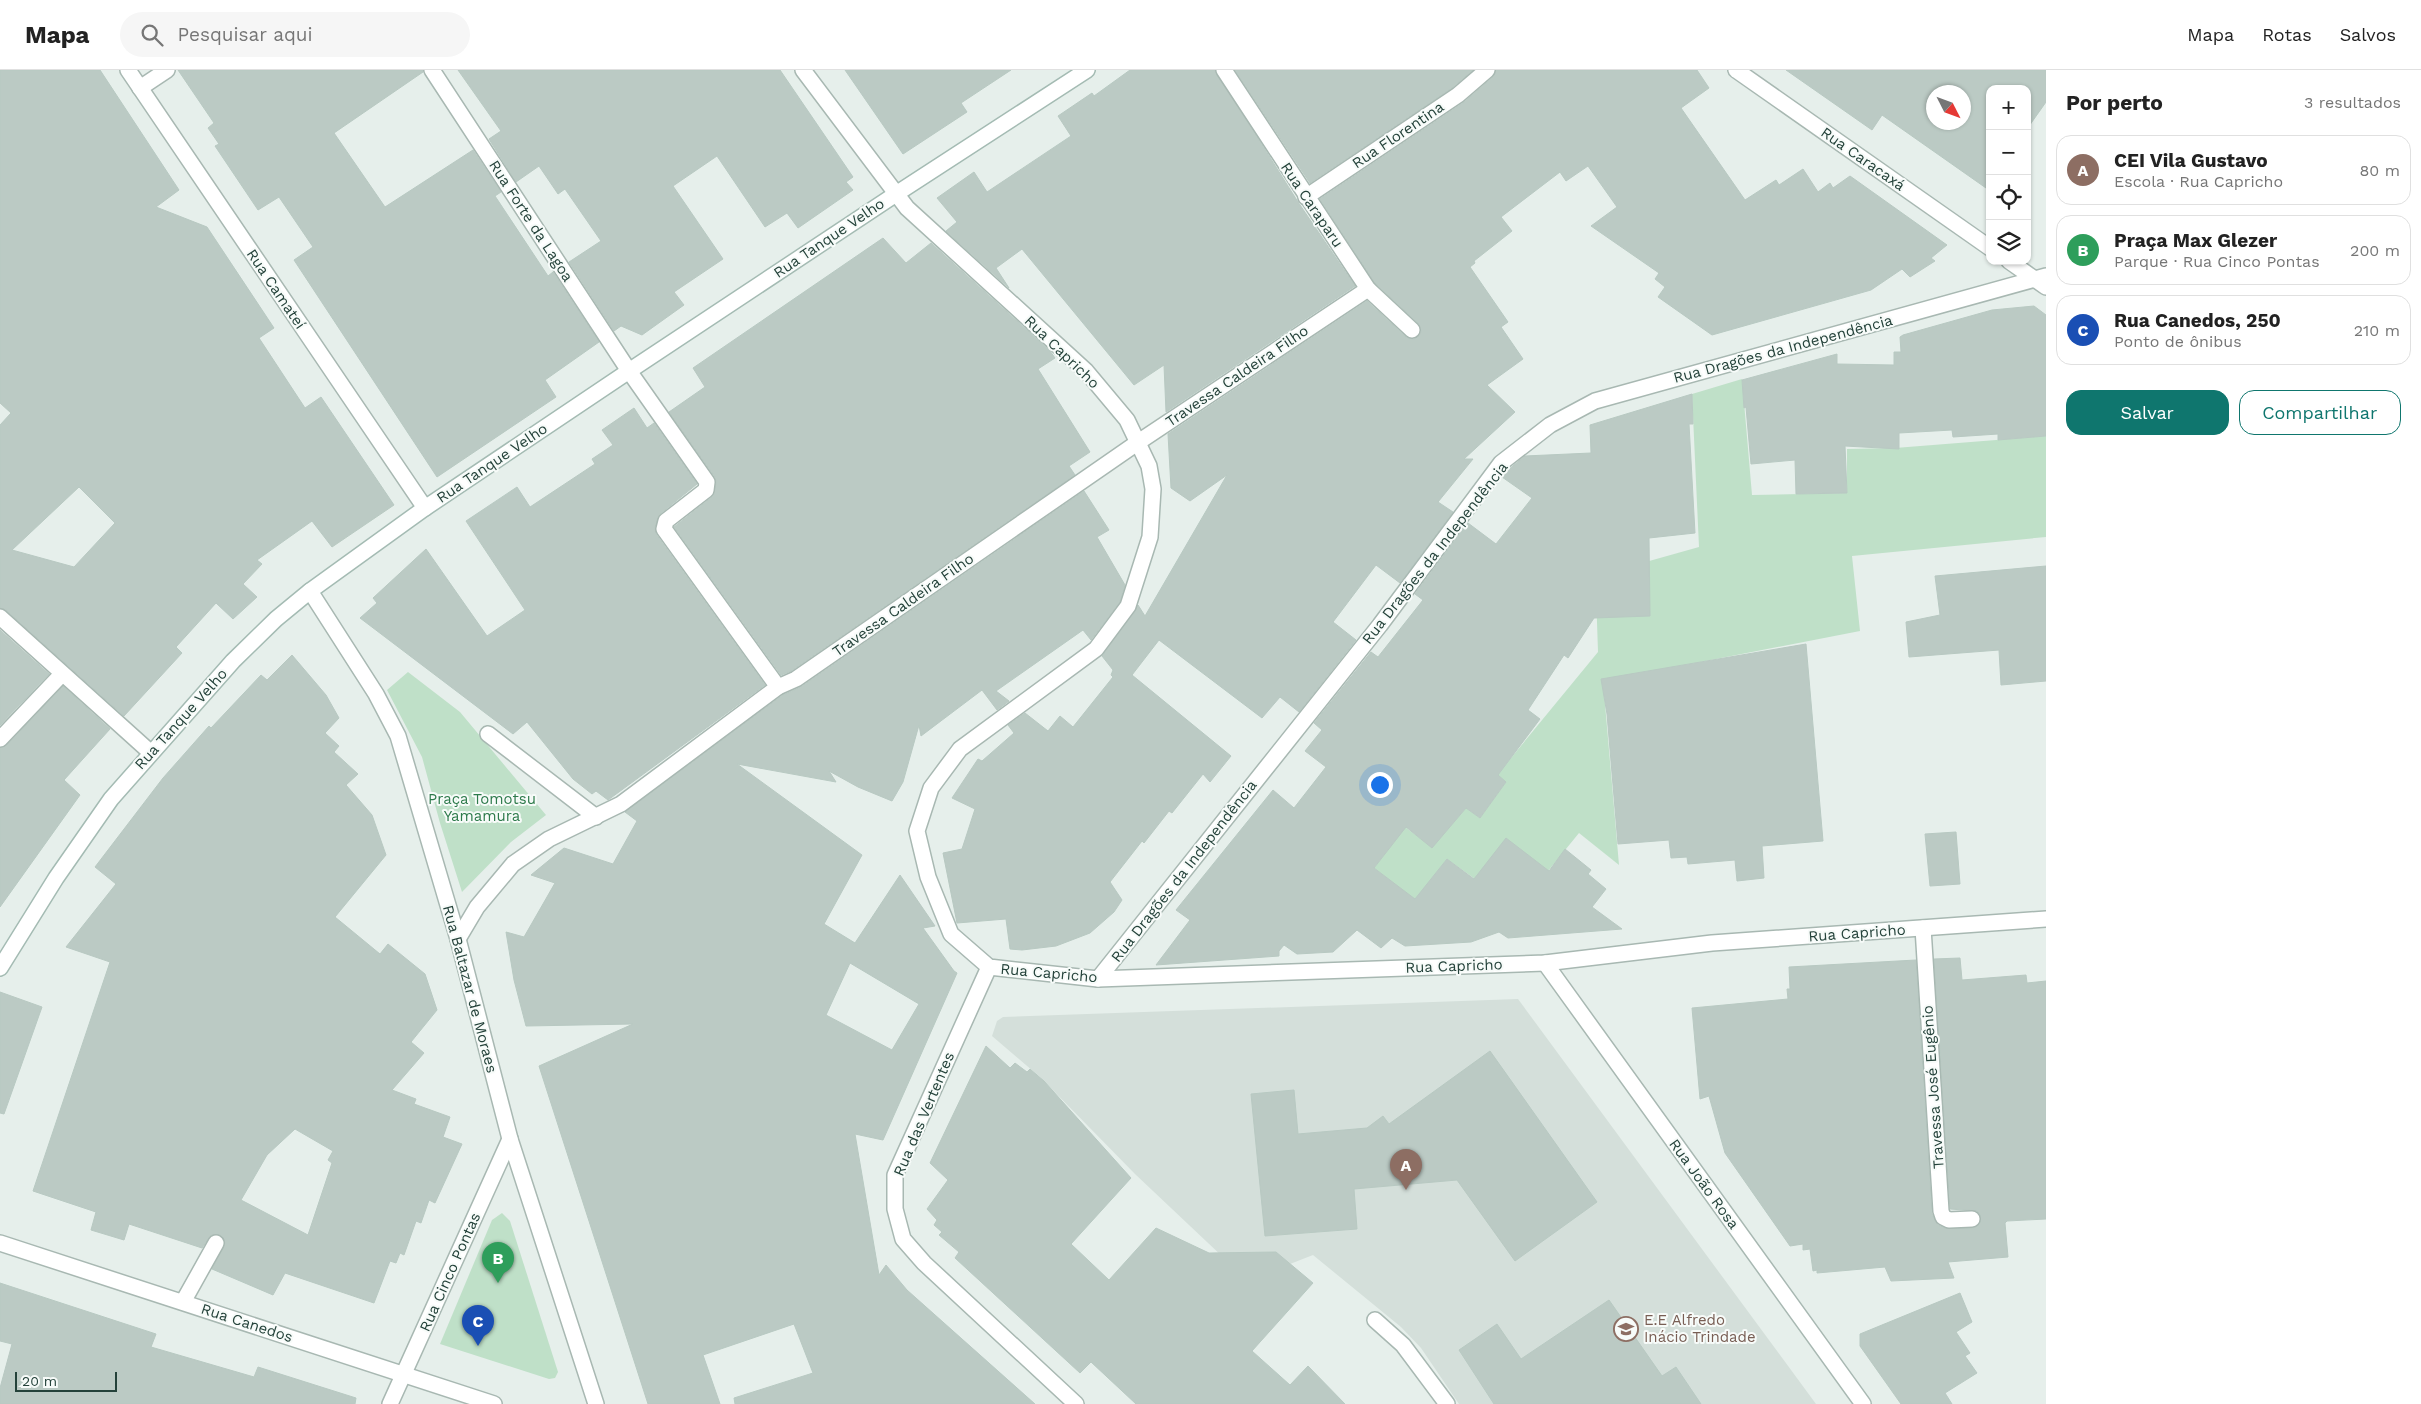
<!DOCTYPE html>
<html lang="pt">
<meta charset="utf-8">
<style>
:root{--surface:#fff;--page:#f6f6f6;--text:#222;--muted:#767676;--line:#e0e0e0;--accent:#0f766e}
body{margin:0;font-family:"Work Sans",sans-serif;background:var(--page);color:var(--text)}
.controls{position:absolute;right:15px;top:15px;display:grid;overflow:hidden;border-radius:10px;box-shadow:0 1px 4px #0004}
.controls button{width:45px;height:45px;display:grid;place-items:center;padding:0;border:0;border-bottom:1px solid var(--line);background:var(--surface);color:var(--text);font:25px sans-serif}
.compass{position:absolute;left:1926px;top:15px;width:45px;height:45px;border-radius:50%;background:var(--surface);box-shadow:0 1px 4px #0004;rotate:132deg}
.scale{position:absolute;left:15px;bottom:12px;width:102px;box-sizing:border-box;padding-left:5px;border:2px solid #24423a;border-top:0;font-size:14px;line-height:18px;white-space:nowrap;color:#24423a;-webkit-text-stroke:4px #f7fbf9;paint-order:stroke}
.you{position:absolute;left:1379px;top:714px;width:18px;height:18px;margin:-12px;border:4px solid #fff;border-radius:50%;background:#1a73e8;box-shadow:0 0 0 8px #1a73e833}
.badge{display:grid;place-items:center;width:32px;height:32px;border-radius:50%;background:var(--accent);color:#fff;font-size:16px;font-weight:700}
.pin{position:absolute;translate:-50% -41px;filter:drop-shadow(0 1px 2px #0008)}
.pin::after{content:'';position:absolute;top:26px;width:18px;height:15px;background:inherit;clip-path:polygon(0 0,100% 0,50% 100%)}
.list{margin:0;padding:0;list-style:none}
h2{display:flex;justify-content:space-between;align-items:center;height:65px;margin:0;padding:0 20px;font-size:21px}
h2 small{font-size:16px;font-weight:400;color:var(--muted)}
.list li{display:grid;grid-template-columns:32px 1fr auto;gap:15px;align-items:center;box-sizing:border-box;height:70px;margin:0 10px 10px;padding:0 10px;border:1px solid var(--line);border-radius:15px}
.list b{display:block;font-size:19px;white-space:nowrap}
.list p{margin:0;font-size:16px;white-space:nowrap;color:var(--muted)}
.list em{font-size:16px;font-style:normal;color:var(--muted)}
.actions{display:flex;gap:10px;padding:15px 20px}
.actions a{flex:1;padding:11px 0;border:1px solid var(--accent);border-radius:15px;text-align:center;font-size:18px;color:var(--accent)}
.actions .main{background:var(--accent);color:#fff}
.icon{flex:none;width:28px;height:28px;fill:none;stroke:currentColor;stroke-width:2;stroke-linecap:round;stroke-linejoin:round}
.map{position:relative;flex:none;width:2046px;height:1334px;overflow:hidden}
header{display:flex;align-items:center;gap:30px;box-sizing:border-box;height:70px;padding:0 25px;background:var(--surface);border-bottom:1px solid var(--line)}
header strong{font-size:24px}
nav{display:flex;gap:28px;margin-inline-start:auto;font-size:18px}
.search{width:350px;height:45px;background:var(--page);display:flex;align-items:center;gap:12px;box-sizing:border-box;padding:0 18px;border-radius:28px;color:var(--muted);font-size:19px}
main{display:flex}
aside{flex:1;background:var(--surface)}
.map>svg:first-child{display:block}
.built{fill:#d4dfda}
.green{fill:#bfe0c8}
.building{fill:#bbcac4;stroke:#b8c9c2;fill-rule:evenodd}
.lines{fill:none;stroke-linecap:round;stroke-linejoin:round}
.lane-casing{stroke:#a8b8b2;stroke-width:18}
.street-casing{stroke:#a8b8b2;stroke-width:18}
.secondary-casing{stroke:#a4bbb3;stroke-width:18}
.lane{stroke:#fff;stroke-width:15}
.street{stroke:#fff;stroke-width:15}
.secondary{stroke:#fff;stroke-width:15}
.labels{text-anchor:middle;stroke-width:4;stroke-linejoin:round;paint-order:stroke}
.street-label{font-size:15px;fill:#24423a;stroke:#f7fbf9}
.park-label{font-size:15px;fill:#2d7a4b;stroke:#f7fbf9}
.education-label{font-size:15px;fill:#785e54;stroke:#f7fbf9;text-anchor:start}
</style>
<header>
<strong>Mapa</strong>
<div class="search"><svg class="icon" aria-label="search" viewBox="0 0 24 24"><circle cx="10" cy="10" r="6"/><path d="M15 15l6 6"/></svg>Pesquisar aqui</div>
<nav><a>Mapa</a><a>Rotas</a><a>Salvos</a></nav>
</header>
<main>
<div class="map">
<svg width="2046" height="1334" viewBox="0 0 2046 1334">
<rect width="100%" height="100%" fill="#e6efeb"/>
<path class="built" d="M1518 929 1816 1334H1459L1421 1278 1401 1257 1313 1185 1290 1194 1225 1189 1135 1104 1040 1007 992 966 997 951 1003 947Z"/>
<g class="green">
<path d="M1742 309 1752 425 1847 423V379L1895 378 2046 366V467L1852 486 1860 561 1603 611 1619 795 1579 763 1548 801 1475 809 1447 789 1415 830 1374 798 1405 757 1432 777 1466 738 1480 748 1506 712 1497 705 1598 582 1595 492 1635 495 1699 477 1692 324Z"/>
<path d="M408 602 460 642 546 745 511 772 462 822 440 753 422 687 387 620Z"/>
<path d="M502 1143 510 1151 558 1302 555 1308 549 1309 440 1274 492 1150Z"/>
</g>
<g class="building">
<path d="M0 0H100L179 120 156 137 207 157 274 258 259 268 305 338 321 327 394 435 332 477 312 451 257 490 262 494 243 514 257 527 233 549 216 533 176 577 182 583 124 646 6 540 0 538V355L11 343 0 333ZM79 417 115 453 74 497 12 480Z"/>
<path d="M178 0H423V2L334 63 385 137 473 80 501 122 495 126 548 206 553 202 599 272 545 310 556 327 437 407 294 190 313 177 279 127 258 140 215 76 219 74 208 58 214 53Z"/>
<path d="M458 0H780L853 107 846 112 853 120 798 158 787 143 765 157 717 86 673 116 723 189 674 222 684 235 642 265 621 256 614 261 569 192 601 171 565 119 558 124 539 96 516 112 489 69 501 61Z"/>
<path d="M845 0H1011L961 33 967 42 903 84Z"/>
<path d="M1130 0H1215L1298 132 1355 216 1166 342 1164 295 1134 315 1022 179 996 198 1009 218 946 161 957 152 937 128 974 102 987 122 1071 66 1058 46 1092 23 1094 26Z"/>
<path d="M1235 0H1473L1452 18 1310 113Z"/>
<path d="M1496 0H1697L1709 18 1681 38 1745 130 1776 110 1779 115 1803 99 1818 122 1830 113 1833 118 1850 106 1947 175 1931 188 1935 191 1910 207 1902 199 1871 220 1712 265 1658 227 1665 217 1655 209 1659 203 1591 156 1617 137 1588 96 1566 111 1560 102 1501 147 1512 161 1474 191 1475 193 1470 197 1508 252 1501 257 1523 289 1487 315 1515 342 1464 389H1473L1438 432 1453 442 1400 513 1376 495 1333 552 1356 570 1299 642 1280 627 1262 648 1159 570 1132 605 1231 686 1210 712 1203 704 1172 743 1169 741 1144 773 1142 771 1110 812 1122 830 1114 842 1090 863 1056 876 1022 880 1010 879 1006 849 957 853 943 783 962 779 975 739 952 728 978 689 982 691 1014 663 1008 655 1025 643 1048 661 1060 646 1073 657 1113 607 1111 605 1113 600 1102 586 1138 535 1145 546 1227 405 1190 431 1171 418 1168 364 1367 231 1406 267 1414 269 1419 266 1421 262 1419 254 1375 213 1320 129 1463 33 1493 7Z"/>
<path d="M1786 0H2046V32L2027 59V19H1990V112L1986 118 1882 45 1872 60ZM1934 22H1964V52H1934Z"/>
<path d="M883 168 906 193 931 173 1050 281 1055 288 1038 299 1090 382 1069 396 1075 405 791 601 781 605 674 457 712 427 716 413 715 407 669 342 705 317 693 298Z"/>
<path d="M2034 236 2046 245V366L1998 370V364L1953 367 1952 360 1899 363V379L1845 376 1847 423 1796 424 1795 390 1751 394 1746 337 1744 338 1742 310 1837 284V294L1894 295V282H1901L1900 267 1903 265 1992 240Z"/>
<path d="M1692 324 1693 354H1689L1695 463 1649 468 1650 546 1594 548 1568 588 1564 585 1528 640 1540 649 1498 705 1506 712 1480 748 1466 738 1432 778 1406 757 1374 798 1415 829 1447 789 1474 809 1506 768 1549 801 1565 779 1591 800 1588 804 1606 819 1592 837 1622 859 1508 868 1499 862 1471 872 1405 876 1392 868 1381 878 1357 860 1333 882 1297 884 1284 875 1279 881V886L1156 895 1190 850 1176 840 1273 720 1294 738 1326 697 1305 681 1322 660 1314 653 1371 582 1378 587 1423 530 1415 524 1468 453 1496 474 1532 428 1502 407 1508 400 1525 386 1591 383 1590 355Z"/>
<path d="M634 338 647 358 654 353 697 414 660 444 655 457 656 464 765 615 608 730 596 721 592 724 573 709 527 652 513 664 360 548 377 533 373 528 426 479 487 566 525 540 466 451 517 417 530 437 595 394 592 389 613 375 602 360Z"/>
<path d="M1084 421 1109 460 1097 467 1125 515 1120 532 1091 570 1083 560 996 621 1009 631 997 640 982 620 921 666 919 655 903 712 892 731 858 717 829 701 836 712 737 694 862 785 824 854 855 873 900 805 935 856 923 858 954 901 957 903 883 1070 855 1064 879 1205 886 1195 907 1220 1035 1334H735L734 1328 813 1303 794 1254 703 1285 720 1334H648L539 996 633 954 526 956 514 910 506 862 524 867 555 813 531 805 564 778 613 794 637 751 625 742 783 625 801 617ZM850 893 919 934 892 980 826 945Z"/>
<path d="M2046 496V611L2001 615 1999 580 1909 587 1906 552 1940 545 1935 506Z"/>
<path d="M0 560 49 604 0 655Z"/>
<path d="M1806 574 1823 771 1762 776 1764 808 1737 811 1735 790 1688 794 1687 787 1671 788 1669 770 1618 774 1607 644 1601 609Z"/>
<path d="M292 585 326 625 339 648 325 663 339 676 334 682 358 704 346 715 372 745 386 785 335 847 380 884 388 874 425 904 437 940 411 972 424 983 392 1020 416 1029 414 1034 450 1047 443 1067 462 1074 435 1133 429 1130 421 1153 416 1151 404 1185 400 1183 396 1193 390 1191 374 1233 285 1203 273 1225 212 1199 225 1173 220 1165H211L202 1178 129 1154 124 1170 91 1160 96 1142 33 1121 110 892 66 877 116 814 95 797 163 708 209 656 211 658 261 605 267 610ZM295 1059 333 1081 328 1090 332 1093 308 1165 241 1130 267 1085Z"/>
<path d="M63 616 110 659 64 710 80 725 0 837V678L7 675Z"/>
<path d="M1956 762 1960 814 1930 816 1925 764Z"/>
<path d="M1960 888 1962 910 2026 905 2027 913 2046 911V1149L2007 1151 2005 1153 2008 1187 1948 1192 1954 1208 1891 1211 1885 1197 1817 1203V1200L1813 1201 1810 1179 1803 1180V1174L1790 1176 1725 1083 1709 1026 1700 1029 1692 938 1788 929 1787 919H1790L1789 897 1916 890 1932 1144 1938 1155 1945 1158H1973L1980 1153V1144L1977 1141 1950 1139 1934 889Z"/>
<path d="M0 922 42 937 4 1044 0 1043Z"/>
<path d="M986 976 1010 998 1015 993 1027 1002 1030 999 1044 1011 1131 1108 1071 1174 1109 1210 1156 1158 1209 1183 1276 1182 1313 1213 1252 1281 1290 1315 1308 1296 1345 1334H1136L1091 1292 1080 1303 955 1188 959 1182 939 1165 942 1162 934 1155 937 1150 927 1139 948 1110 930 1093Z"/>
<path d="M1490 981 1597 1132 1515 1191 1457 1110 1354 1119 1357 1159 1265 1166 1251 1024 1294 1020 1298 1064 1367 1058 1383 1046 1389 1054Z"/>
<path d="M0 1213 156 1264 151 1277 254 1307 258 1297 356 1328 355 1334H0V1318L12 1274 0 1271Z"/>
<path d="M1960 1223 1972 1252 1956 1262 1970 1283 1965 1286 1977 1303 1945 1323 1952 1334H1901L1860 1276V1264Z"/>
<path d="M1609 1230 1662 1306 1676 1297 1701 1334H1494L1459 1280 1497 1254 1521 1289Z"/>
</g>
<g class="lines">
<defs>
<g id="lane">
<path d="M1224 0 1368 219 1412 260"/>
<path d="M140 18 167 0"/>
<path d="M0 669 62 604"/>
<path d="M458 869 477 837 513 794 549 769 621 734 778 617 796 609 1137 373 1368 219"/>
<path d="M183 1232 216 1173"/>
<path d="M1375 1250 1403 1275 1447 1334"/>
</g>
<g id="street">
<path d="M128 0 425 438"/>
<path d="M432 0 629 301 707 412 706 420 666 451 664 459 778 617"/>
<path d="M803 0 907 138 1086 301 1127 350 1149 396 1153 419 1150 467 1128 536 1096 579 960 679 931 718 917 761 928 807 951 864 989 897 1098 909 1545 893 1712 873 2046 849"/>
<path d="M1736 0 1990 178"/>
<path d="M1306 127 1458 25 1487 0"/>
<path d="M2009 191 2046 217"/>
<path d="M310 521 376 624 398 666 458 869 510 1069 596 1334"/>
<path d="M0 547 150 682"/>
<path d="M488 664 596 747"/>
<path d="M1923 858 1941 1141 1943 1147 1949 1150 1972 1149"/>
<path d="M1545 893 1863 1334"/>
<path d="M989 897 895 1105V1139L903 1169 924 1193 1076 1334"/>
<path d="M1098 909 1380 555 1501 393 1550 355 1595 331 2046 206"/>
<path d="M0 1173 494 1334"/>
<path d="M390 1334 510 1069"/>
</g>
<path id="secondary" d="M0 898 56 808 111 729 233 591 276 549 310 521 425 438 629 301 896 124 1087 0"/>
</defs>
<use href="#lane" class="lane-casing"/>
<use href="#street" class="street-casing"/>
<use href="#secondary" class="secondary-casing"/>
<use href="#lane" class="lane"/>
<use href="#street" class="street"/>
<use href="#secondary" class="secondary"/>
</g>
<defs>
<symbol id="school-ring" viewBox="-11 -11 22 22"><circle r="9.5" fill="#f7fbf9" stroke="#8d6e63" stroke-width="1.5"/><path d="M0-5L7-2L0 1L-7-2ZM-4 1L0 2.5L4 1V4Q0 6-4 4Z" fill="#8d6e63"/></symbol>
</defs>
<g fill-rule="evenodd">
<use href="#school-ring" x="1612" y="1245" width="28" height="28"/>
</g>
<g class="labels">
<g class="street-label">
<text transform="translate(1398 65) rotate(-34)" y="5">Rua Florentina</text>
<text transform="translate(1863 89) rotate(35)" y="5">Rua Caracaxá</text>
<text transform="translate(1312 135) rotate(56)" y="5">Rua Caraparu</text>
<text transform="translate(531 151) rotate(57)" y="5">Rua Forte da Lagoa</text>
<text transform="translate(829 168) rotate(-34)" y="5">Rua Tanque Velho</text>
<text transform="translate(276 219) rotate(56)" y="5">Rua Camateí</text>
<text transform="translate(1783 279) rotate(-15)" y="5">Rua Dragões da Independência</text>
<text transform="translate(1062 282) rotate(44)" y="5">Rua Capricho</text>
<text transform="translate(1237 306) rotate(-34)" y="5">Travessa Caldeira Filho</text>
<text transform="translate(492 393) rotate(-34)" y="5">Rua Tanque Velho</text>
<text transform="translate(1435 483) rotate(-52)" y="5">Rua Dragões da Independência</text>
<text transform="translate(903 535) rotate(-35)" y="5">Travessa Caldeira Filho</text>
<text transform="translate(181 649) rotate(-48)" y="5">Rua Tanque Velho</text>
<text transform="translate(1184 801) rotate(-52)" y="5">Rua Dragões da Independência</text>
<text transform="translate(1857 863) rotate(-4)" y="5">Rua Capricho</text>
<text transform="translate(1454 896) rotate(-2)" y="5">Rua Capricho</text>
<text transform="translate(1049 903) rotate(5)" y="5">Rua Capricho</text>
<text transform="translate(470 919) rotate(75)" y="5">Rua Baltazar de Moraes</text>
<text transform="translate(1933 1017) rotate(-94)" y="5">Travessa José Eugênio</text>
<text transform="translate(924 1044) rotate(-67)" y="5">Rua das Vertentes</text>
<text transform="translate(1704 1114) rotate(54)" y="5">Rua João Rosa</text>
<text transform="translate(450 1202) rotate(-66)" y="5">Rua Cinco Pontas</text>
<text transform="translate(247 1253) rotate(18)" y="5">Rua Canedos</text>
</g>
<g class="park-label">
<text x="482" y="734">Praça Tomotsu<tspan x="482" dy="17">Yamamura</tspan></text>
</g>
<g class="education-label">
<text x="1644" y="1255">E.E Alfredo<tspan x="1644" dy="17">Inácio Trindade</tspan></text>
</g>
</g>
</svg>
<div class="controls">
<button>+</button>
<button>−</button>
<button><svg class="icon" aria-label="locate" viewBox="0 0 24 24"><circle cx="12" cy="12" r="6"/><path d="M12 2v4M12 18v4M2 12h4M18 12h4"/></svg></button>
<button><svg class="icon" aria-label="layers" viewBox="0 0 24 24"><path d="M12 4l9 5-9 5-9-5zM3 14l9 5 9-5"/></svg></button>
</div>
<svg class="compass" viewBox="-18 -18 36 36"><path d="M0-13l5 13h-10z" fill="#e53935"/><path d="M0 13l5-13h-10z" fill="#767676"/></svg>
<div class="scale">20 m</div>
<div class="you"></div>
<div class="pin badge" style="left:1406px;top:1120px;background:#8d6e63">A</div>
<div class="pin badge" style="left:498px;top:1213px;background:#2e9e5b">B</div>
<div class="pin badge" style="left:478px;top:1276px;background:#1a4fb4">C</div>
</div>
<aside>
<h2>Por perto<small>3 resultados</small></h2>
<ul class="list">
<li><span class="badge" style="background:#8d6e63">A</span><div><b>CEI Vila Gustavo</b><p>Escola · Rua Capricho</p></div><em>80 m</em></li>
<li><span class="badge" style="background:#2e9e5b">B</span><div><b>Praça Max Glezer</b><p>Parque · Rua Cinco Pontas</p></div><em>200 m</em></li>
<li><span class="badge" style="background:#1a4fb4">C</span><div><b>Rua Canedos, 250</b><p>Ponto de ônibus</p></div><em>210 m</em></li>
</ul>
<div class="actions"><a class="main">Salvar</a><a>Compartilhar</a></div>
</aside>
</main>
